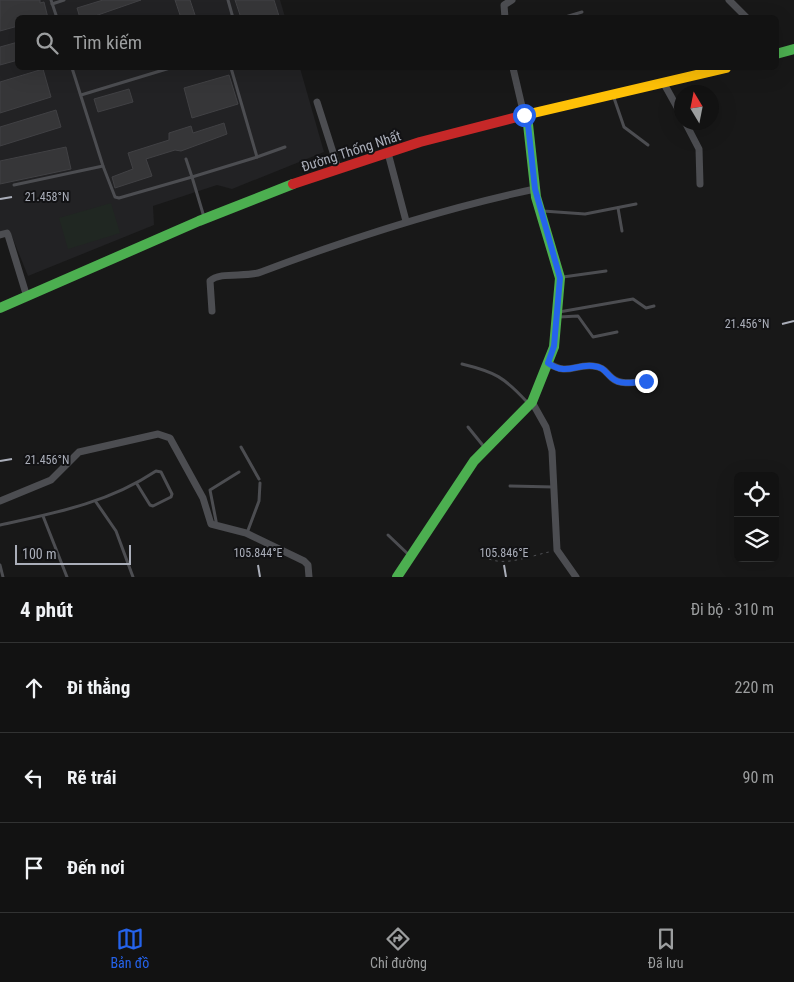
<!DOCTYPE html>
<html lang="vi">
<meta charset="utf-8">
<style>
:root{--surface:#121212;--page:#1f2020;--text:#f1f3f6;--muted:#9c9e9f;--line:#313232;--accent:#2563eb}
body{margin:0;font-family:"Roboto Condensed",sans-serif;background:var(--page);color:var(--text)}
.controls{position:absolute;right:15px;bottom:15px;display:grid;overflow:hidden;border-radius:8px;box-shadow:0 5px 20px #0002}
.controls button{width:45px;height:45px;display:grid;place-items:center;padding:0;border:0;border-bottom:1px solid var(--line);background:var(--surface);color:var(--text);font:25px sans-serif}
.compass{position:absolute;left:674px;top:85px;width:45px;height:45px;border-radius:50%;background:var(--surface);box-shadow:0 5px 20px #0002;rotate:350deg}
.scale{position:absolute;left:15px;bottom:12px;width:116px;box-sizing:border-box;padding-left:5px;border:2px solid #aaaeb9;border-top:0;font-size:14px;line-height:18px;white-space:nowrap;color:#aaaeb9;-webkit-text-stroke:4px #121214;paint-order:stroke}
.stop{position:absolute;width:15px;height:15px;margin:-11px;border:4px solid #2563eb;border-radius:50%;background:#fff}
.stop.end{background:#2563eb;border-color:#fff;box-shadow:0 1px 5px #0008}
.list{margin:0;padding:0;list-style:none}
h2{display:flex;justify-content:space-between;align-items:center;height:65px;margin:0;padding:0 20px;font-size:21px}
h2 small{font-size:16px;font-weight:400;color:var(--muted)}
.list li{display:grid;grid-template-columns:32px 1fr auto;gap:15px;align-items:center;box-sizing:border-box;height:90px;padding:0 20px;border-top:1px solid var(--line)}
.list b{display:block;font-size:19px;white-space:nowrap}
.list em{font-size:16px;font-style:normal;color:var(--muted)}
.icon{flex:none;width:28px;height:28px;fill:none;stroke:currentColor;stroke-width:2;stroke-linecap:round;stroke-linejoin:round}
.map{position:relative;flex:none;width:794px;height:577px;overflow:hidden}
.search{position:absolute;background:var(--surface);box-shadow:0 5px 20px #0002;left:15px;right:15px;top:15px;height:55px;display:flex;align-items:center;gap:12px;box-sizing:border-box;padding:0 18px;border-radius:8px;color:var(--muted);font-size:19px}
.sheet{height:335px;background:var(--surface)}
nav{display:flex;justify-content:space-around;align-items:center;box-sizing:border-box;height:70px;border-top:1px solid var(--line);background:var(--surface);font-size:14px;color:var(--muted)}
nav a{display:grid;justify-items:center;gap:2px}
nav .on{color:var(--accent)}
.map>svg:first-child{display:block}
.built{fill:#222224}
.green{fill:#202722}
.building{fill:#363638;stroke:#414144}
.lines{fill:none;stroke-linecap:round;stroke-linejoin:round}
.path{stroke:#4e4f53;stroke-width:1;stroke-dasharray:2.5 4;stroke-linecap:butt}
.lane{stroke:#4c4d51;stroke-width:3}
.street{stroke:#4c4d51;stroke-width:7}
.fast{stroke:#4caf50;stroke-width:10}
.slow{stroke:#ffc107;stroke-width:10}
.jam{stroke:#c62828;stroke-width:10}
.route{stroke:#2563eb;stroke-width:6}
.ticks{fill:none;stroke:#aaaeb9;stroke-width:2}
.labels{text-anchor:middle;stroke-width:4;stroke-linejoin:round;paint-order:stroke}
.street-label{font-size:14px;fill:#aaaeb9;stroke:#121214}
.ticks-label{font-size:12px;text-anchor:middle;fill:#aaaeb9;stroke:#121214;stroke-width:4;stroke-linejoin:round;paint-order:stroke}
</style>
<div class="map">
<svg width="794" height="577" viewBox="0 0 794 577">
<rect width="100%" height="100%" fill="#181818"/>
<path class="built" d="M0 0H280L285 17 18 18V68H300L324 152 232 189 217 185 153 206 154 225 28 276 11 234 9 231 0 232Z"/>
<path class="green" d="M111 203 120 233 68 249 59 218Z"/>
<g class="building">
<path d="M0 0H40V3L44 2 48 18H18V26L0 31Z"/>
<path d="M141 0 95 16V18H80L77 8 103 0Z"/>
<path d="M175 0H190L196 18H181Z"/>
<path d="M235 0H274L279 16 241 18Z"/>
<path d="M18 42V60L0 65V47Z"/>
<path d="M43 69 51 97 0 113V82Z"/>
<path d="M229 75 238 104 192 118 184 88Z"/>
<path d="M129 89 133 102 98 112 94 99Z"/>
<path d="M56 110 61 127 0 146V127Z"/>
<path d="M224 123 227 134 181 151 175 150 146 159 152 176 115 188 112 177 133 169 128 153 169 140V133L191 126 193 133Z"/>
<path d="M66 147 71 169 0 184V161Z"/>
</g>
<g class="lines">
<path class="path" d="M489 559C507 566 530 556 549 552"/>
<g class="lane">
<path d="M51 0 57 18"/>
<path d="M228 0 233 18"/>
<path d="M52 4 64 0"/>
<path d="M562 18 582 12"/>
<path d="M72 68 103 166 115 197 119 198 192 177 204 217"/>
<path d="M81 95 170 68"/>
<path d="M613 95 624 127 648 145"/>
<path d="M257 157 285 147"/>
<path d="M186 159 192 177 257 157 231 68"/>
<path d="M14 185 103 166"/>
<path d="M618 208 622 231"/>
<path d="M543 211 585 214 636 204"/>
<path d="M563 277 606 271"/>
<path d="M559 312 633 299 646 308 654 306"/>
<path d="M559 317 578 316 593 337 617 332"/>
<path d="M462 364C495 372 504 377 527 402"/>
<path d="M468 427 485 448"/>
<path d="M241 447 259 479"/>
<path d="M510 486 554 487"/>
<path d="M96 502 116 531 133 577"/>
<path d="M43 516 67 577"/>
<path d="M0 525C55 513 108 503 156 471L161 472 172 494 171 497 153 506 150 505 137 484"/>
<path d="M217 526 210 490 239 472"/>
<path d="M247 533 259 501 260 483"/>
<path d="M388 535 409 555"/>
<path d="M0 565 3 577"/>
</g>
<g class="street">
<path d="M729 0 747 18"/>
<path d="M505 18 504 5 512 0"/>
<path d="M513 68 524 115"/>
<path d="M663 82 682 116"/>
<path d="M317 102 338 168"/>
<path d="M685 122 699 149 700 184"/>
<path d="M388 153 406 221"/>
<path d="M0 235 7 233 8 235 27 297"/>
<path d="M212 311 210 281C220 271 247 278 261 272 351 238 441 209 535 189"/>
<path d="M548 363C568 376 574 364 593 366 604 367 605 372 612 378 621 386 636 382 647 381"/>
<path d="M532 402 546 427 552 451 557 550 576 577"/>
<path d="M0 501 51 480 79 452 158 434 170 438 203 498 211 524 246 533 304 561 308 565 309 577"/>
</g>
<g class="fast">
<path d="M776 54 794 49"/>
<path d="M0 308 199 221 293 184"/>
<path d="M397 577 474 461 532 402 554 347 560 278 536 197 527 115"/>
</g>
<path class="slow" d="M525 115 726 68"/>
<path class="jam" d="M293 184 420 142 525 115"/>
</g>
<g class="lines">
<path class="route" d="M524 115H527L535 189 560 278 554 346 548 363C567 376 574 364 593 366 604 367 605 372 612 378 621 386 636 382 646 381"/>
</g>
<path class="ticks" d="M0 199 12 197M782 324 794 321M0 461 12 459M258 565 260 577M504 565 506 577"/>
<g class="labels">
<g class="street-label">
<text transform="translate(351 151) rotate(-18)" y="5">Đường Thống Nhất</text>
</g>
</g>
<g class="ticks-label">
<text x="47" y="201">21.458°N</text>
<text x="747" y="328">21.456°N</text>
<text x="47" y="464">21.456°N</text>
<text x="258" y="557">105.844°E</text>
<text x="504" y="557">105.846°E</text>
</g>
</svg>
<div class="controls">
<button><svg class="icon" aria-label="locate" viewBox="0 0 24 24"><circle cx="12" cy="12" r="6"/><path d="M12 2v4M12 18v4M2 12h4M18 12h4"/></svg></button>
<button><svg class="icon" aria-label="layers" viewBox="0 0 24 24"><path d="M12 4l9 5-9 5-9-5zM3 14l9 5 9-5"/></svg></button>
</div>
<svg class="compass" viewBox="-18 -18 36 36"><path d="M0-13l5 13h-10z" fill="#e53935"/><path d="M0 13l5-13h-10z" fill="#9c9e9f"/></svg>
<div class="scale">100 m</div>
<div class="stop" style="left:524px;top:115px"></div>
<div class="stop end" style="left:646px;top:381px"></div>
<div class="search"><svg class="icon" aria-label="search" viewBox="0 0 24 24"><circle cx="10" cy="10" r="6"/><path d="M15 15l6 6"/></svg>Tìm kiếm</div>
</div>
<section class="sheet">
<h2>4 phút<small>Đi bộ · 310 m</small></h2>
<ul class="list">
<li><svg class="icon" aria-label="ahead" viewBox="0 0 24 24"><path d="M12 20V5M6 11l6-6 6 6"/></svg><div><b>Đi thẳng</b></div><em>220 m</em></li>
<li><svg class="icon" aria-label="left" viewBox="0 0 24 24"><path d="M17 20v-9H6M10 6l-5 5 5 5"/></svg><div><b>Rẽ trái</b></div><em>90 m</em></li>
<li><svg class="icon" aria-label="arrive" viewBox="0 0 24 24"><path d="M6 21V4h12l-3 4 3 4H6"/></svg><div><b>Đến nơi</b></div></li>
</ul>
</section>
<nav>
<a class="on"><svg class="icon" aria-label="map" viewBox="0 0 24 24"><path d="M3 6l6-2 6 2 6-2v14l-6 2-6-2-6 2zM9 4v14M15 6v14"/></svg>Bản đồ</a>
<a><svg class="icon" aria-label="directions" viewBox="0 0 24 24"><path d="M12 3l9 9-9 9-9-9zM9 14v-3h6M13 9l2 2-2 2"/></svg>Chỉ đường</a>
<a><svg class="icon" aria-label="saved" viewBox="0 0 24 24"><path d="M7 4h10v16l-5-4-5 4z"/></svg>Đã lưu</a>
</nav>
